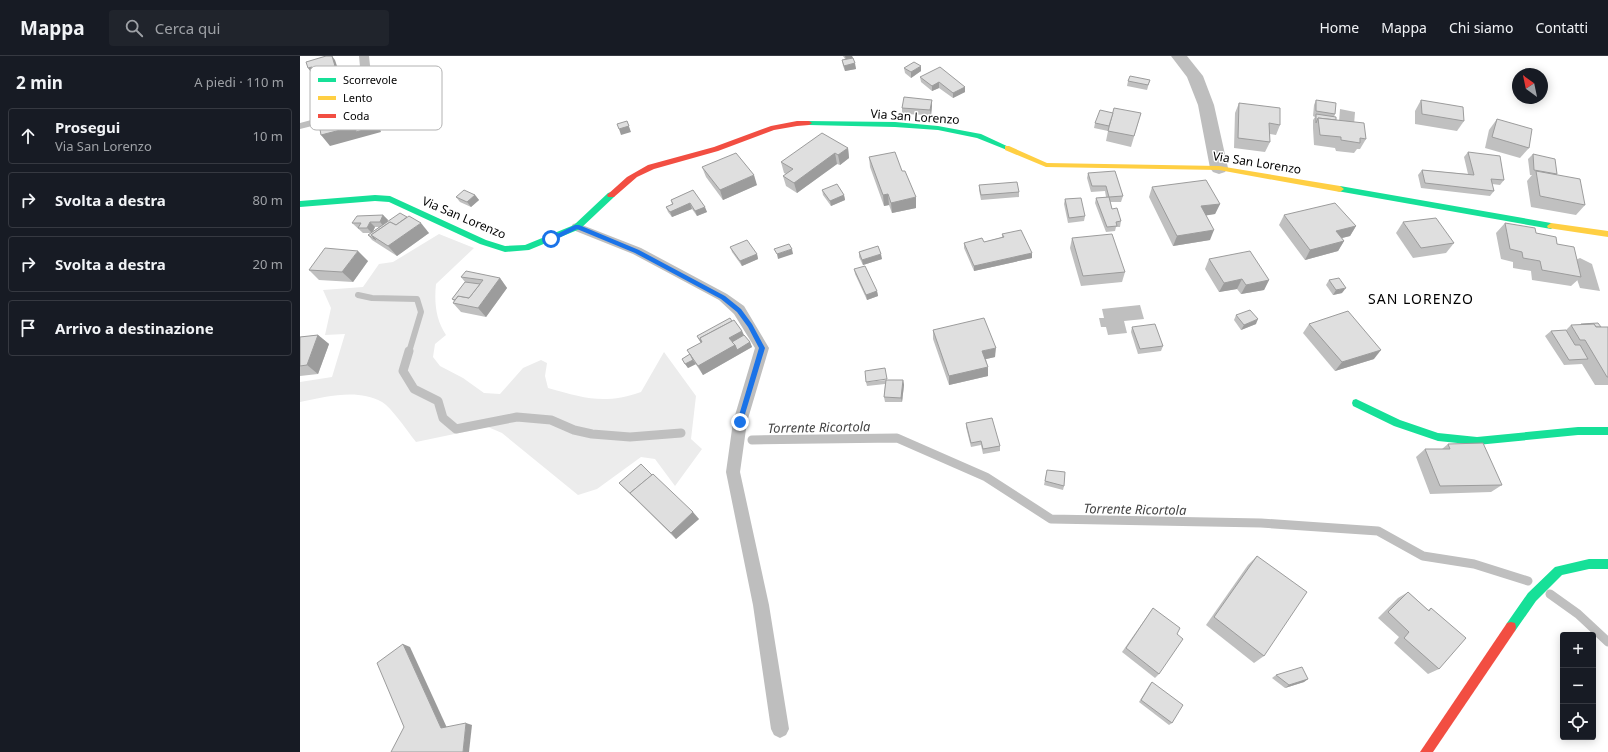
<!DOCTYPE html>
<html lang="it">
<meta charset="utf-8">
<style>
:root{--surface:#171b24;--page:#20242c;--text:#f1f3f6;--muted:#9ea1a6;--line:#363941}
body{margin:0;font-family:"Noto Sans",sans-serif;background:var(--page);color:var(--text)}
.controls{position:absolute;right:12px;bottom:12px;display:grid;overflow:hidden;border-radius:4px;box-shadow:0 2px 10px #0003}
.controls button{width:36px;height:36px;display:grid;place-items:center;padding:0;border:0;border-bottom:1px solid var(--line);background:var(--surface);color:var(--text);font:20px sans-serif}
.compass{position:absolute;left:1212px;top:12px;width:36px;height:36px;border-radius:50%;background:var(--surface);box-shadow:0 2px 10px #0003;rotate:327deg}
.stop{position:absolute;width:12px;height:12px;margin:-9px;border:3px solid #1a73e8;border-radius:50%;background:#fff}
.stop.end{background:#1a73e8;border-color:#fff;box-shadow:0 1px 4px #0008}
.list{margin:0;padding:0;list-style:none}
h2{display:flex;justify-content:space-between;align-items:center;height:52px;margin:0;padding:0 16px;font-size:17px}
h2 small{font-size:13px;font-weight:400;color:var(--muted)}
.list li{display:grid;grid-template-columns:26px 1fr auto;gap:12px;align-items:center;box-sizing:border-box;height:56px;margin:0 8px 8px;padding:0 8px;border:1px solid var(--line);border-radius:4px}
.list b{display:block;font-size:15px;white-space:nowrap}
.list p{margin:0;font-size:13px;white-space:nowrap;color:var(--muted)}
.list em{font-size:13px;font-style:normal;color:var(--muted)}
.icon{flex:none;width:22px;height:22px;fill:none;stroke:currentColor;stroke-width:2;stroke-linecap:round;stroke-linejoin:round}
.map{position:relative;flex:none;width:1308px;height:696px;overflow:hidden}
header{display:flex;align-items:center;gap:24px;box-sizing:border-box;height:56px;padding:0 20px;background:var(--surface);border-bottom:1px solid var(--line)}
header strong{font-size:19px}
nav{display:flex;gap:22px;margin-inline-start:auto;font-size:14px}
.search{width:280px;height:36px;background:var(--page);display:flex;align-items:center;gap:10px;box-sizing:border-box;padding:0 14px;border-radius:4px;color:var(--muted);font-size:15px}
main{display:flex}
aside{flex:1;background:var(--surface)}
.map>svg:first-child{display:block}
.green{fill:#ececec}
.water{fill:#bfbfbf}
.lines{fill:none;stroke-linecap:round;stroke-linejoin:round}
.stream-far1{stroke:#bfbfbf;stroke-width:6}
.stream{stroke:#bfbfbf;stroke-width:9}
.lane{fill:#bebebe;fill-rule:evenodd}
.street{fill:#bebebe;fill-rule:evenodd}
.fast{fill:#16e098;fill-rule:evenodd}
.slow{fill:#ffcf43;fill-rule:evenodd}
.jam{fill:#f24e42;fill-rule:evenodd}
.wall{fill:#c0c0c0;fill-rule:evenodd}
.shaded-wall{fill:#9c9c9c}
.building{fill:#dfdfdf;stroke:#9c9c9c}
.route{fill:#1a73e8}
.labels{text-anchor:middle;stroke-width:3;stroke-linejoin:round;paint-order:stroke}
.street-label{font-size:12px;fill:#000;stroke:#fff}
.water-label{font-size:13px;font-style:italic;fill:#444;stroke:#fff}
.quarter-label{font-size:14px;letter-spacing:1px;fill:#000;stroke:#fff}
.key{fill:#fff;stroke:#b2b2b2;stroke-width:1}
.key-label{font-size:11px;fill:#000}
</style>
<header>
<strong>Mappa</strong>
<div class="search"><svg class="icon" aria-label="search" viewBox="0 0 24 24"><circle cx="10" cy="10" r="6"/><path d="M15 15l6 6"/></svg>Cerca qui</div>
<nav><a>Home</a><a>Mappa</a><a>Chi siamo</a><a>Contatti</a></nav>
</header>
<main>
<aside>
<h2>2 min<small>A piedi · 110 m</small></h2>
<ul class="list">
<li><svg class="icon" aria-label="ahead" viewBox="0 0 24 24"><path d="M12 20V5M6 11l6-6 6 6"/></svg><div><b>Prosegui</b><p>Via San Lorenzo</p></div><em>10 m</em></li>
<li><svg class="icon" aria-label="right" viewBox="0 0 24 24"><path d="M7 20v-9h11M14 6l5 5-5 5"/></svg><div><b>Svolta a destra</b></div><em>80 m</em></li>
<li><svg class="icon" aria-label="right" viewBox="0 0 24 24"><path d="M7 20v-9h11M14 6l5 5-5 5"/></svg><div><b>Svolta a destra</b></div><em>20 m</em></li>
<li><svg class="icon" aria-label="arrive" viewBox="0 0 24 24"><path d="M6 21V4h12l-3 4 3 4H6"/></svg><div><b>Arrivo a destinazione</b></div></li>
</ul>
</aside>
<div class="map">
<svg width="1308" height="696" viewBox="0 0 1308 696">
<rect width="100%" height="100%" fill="#fff"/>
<path class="green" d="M139 178 174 192 136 228C134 247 136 264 146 279L135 288 133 301 140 310 163 322 184 337 200 338 223 312 241 304 247 307 245 320 248 332C284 342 304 349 341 336L364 296 396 340 391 383 402 393 375 430 355 403 341 401 297 433 278 439 202 377 188 371 116 386C109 377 91 351 82 346 57 332 26 341 0 346V326L32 321 45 278 25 279 31 252 23 234 63 231 79 208 93 206Z"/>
<g class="water">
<path d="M1040 53 1055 56 1054 69 1039 66Z"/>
<path d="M1280 202 1292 208 1300 235 1280 232 1271 206Z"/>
<path d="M840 249 844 263 824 265 827 277 808 279 806 271H801L799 262H804L802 253Z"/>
</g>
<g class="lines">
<path class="stream-far1" d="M58 239 72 242 117 243 121 256 109 296"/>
<g class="stream">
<path d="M109 295 103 315 114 333 138 345 143 362 156 373 217 361 251 364 274 374 292 378 330 381 381 377"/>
<path d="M452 384 597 382 686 421 751 463 961 467 1078 475 1123 500 1174 508 1228 525"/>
<path d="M1250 538 1278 558 1308 586"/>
</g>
<g class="lane">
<path d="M59 0H69L73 38 72 46 48 61 0 73V67L41 56 63 43Z"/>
<path d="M277 167 341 192 427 238 444 250 469 292 447 366 440 416 469 549 489 673 486 679 480 682 474 679 471 673 453 549 426 416 433 366 455 292 434 258 419 244 333 198 273 174 271 171 273 168Z"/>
</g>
<path class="street" d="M871 0H887L903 20 914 49 928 112 925 116 919 118 913 116 910 112 898 49 887 21Z"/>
<g class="fast">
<path d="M507 65 595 66 638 70 681 78 711 92 707 94 677 82 638 74 595 71 509 69 506 67Z"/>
<path d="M1040 130 1251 167 1255 170 1251 173 1037 135 1036 133Z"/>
<path d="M311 136 315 139 314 141 280 173 229 194 205 196 180 188 89 146 75 145 0 151V145L75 139 90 140 186 184 205 190 225 189 274 169 308 137Z"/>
<path d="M1056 343 1100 364 1138 377 1177 381 1278 371H1308V379H1278L1177 389 1138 385 1094 370 1053 350 1052 347 1053 344Z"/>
<path d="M1289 503H1308V513H1289L1262 519 1236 545 1215 575 1211 576 1207 575 1206 571 1207 567 1228 537 1255 511Z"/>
</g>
<g class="slow">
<path d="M705 90H709L747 107 919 110 1040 130 1044 133 1040 136 919 114 746 111 705 94Z"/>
<path d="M1251 167 1308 175V181L1248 172 1247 170Z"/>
</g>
<g class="jam">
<path d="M497 65H509L512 67 509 69 497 70 474 74 418 95 354 113 337 121 314 141H308L307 139 327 121 348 109 414 91 471 70Z"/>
<path d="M1211 566 1215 567 1216 571 1215 575 1133 696H1120L1207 567Z"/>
</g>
</g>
<g class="wall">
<path d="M543 0H552L556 13 545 15 543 10 542 4 545 3Z"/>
<path d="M604 12 621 15 611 22 605 17Z"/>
<path d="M620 21 665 31V36L653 42 639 32 632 35 621 26Z"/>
<path d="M850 24 847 34 827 30 828 25Z"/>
<path d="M632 44V50L631 59 602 58V52Z"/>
<path d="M1016 44 1035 58 1034 61 1036 64 1066 83 1060 93H1057L1054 97 1036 95 1035 92 1014 89 1013 72V64L1015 61 1013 60 1014 49Z"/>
<path d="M1121 44 1164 65 1157 75 1115 68V55Z"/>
<path d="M939 47 980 69 976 79 970 78V86L965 96 934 92 935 57Z"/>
<path d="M813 57H841L831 91 806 85 808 75 794 72 795 67Z"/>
<path d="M1197 63 1229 92 1220 102 1185 92 1189 74Z"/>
<path d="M548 92 549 102 540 109 537 108 497 137 486 130 483 120 486 118 484 117 481 106Z"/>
<path d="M1168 96 1204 124 1200 129 1192 128 1194 135 1190 140 1121 132 1118 119 1122 114 1168 118 1164 101Z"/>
<path d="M1233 98 1257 118V119L1285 149 1276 159 1231 151 1227 125 1232 119H1230L1228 103Z"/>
<path d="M569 101 616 152 592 157 589 149 584 150 570 111Z"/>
<path d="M402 111 457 129 423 144 406 121Z"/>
<path d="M788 117 823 140 821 146H810L812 153 821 165 820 171H816L815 175 806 176 795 147 796 142 806 141 805 135 791 136 787 122Z"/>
<path d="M679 129 719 136V141L681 144 679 134Z"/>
<path d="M852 131 920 148 915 158 906 159 910 184 873 190 849 141Z"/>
<path d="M393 134 407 156 397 160 392 153 372 161 368 156 366 151 372 148 371 144Z"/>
<path d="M522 134 544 139 545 144 531 150 523 139Z"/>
<path d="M175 139 179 144 171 151 160 146 156 141Z"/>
<path d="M765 143 785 160 784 165 768 167 764 148Z"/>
<path d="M83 159 88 164 87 166 129 177 97 200 72 184 68 179 71 177H63L52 167ZM75 171H79L73 176Z"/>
<path d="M984 159 1056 170 1050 180 1042 182 1044 185 1038 195 1005 204 979 169Z"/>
<path d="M1103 166 1154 187 1146 197 1113 202 1096 177Z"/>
<path d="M1205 167 1236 177 1257 188 1281 221 1271 230 1232 224 1231 215 1213 212V206L1201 203 1196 177Z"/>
<path d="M702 178 732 202 674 215 664 192V187L684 186 702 181Z"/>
<path d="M772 182 825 216 822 226 781 230 770 192Z"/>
<path d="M430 191 457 198 458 203 442 210 432 196Z"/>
<path d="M559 196 582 203 563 209 559 201Z"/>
<path d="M909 203 969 224 964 234 941 238 937 233 919 236 905 213Z"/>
<path d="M68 205 53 226 19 224 9 214Z"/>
<path d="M554 213 577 235 578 240 567 244 555 218Z"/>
<path d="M161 221 200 222 207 232 186 261 161 256 153 247 154 245 152 243 165 226Z"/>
<path d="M1029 224 1042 237 1033 239 1026 229Z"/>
<path d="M936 259 956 268 941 274 934 264Z"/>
<path d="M432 265 442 275 444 279 450 286 452 291 403 319 395 307 396 308 388 312 382 303 390 298 387 294 401 287 397 280Z"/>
<path d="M1009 268 1074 303 1035 315 1003 277Z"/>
<path d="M1281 268 1301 271H1308V329H1295L1282 308 1264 309 1245 280 1251 275 1266 274 1271 269H1280Z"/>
<path d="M832 271 863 290 861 295 838 298 831 276Z"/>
<path d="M633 274 695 301 686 303 688 311V320L649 329 633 283Z"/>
<path d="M18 279 29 288 18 318 0 320V281Z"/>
<path d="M587 324H603L604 329 602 346H585L584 341 585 328 567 330 566 326Z"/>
<path d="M666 367 700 390V395L683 398 681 389 671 391 666 371Z"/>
<path d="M1148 388 1202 429 1191 436 1130 438 1116 401 1125 393H1142Z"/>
<path d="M747 414 764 430 763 434 744 429Z"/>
<path d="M319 427 399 463 376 483Z"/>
<path d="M957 500 964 600 954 607 906 569 948 509Z"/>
<path d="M1108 536 1128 554 1131 552 1139 613 1128 618 1094 587 1099 581 1078 562 1098 542Z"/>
<path d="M853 552 877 578 859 618 855 622 822 596Z"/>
<path d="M976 619 1008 623 1004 626 985 632 972 622Z"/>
<path d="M852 626 872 667 869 669 839 646 850 628Z"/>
</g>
<g class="shaded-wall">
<path d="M32 0 35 4 39 16 18 22 14 17 12 18 8 12Z"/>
<path d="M545 0H552L553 2 546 4Z"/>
<path d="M555 7 556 13 545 15 544 10Z"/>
<path d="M621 10V15L611 22V16Z"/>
<path d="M639 26V32L632 35V30Z"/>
<path d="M665 31V36L653 42V37Z"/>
<path d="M632 44V50L631 59 630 54Z"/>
<path d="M67 52 75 63 76 67 85 56 89 62 90 70 80 73 81 76 30 90 21 79 50 59 52 56 51 53 55 58Z"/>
<path d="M327 65 331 76 321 79 319 73Z"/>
<path d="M548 92 549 102 540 109 538 99Z"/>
<path d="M535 97 537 108 497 137 494 127Z"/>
<path d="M454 119 457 129 423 144 420 134Z"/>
<path d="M588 138 589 149 584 150 583 139Z"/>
<path d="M175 139 179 144 171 151 167 146Z"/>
<path d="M544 139 545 144 531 150 530 145Z"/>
<path d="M616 141V152L592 157 591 147Z"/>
<path d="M390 147 392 153 372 161 370 156Z"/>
<path d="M920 148 915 158 897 161 901 150Z"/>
<path d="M405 151 407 156 397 160 395 155Z"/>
<path d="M83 159 88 164 84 171 80 166Z"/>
<path d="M70 166 75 171 72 177 67 172Z"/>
<path d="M121 167 129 177 97 200 88 190Z"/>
<path d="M1056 170 1050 180 1030 185 1036 175Z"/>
<path d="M914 174 910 184 873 190 877 180Z"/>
<path d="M1044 185 1038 195 1005 204 1010 194Z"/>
<path d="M492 193 493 198 478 203 477 198Z"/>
<path d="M58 195 68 205 53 226 42 216Z"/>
<path d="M732 197V202L674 215V210Z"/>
<path d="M457 198 458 203 442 210 440 205Z"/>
<path d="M581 198 582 203 563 209 562 204Z"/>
<path d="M200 222 207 232 186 261 178 252Z"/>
<path d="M942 223 937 233 919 236 924 227Z"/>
<path d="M969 224 964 234 941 238 946 229Z"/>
<path d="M1046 232 1042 237 1033 239 1036 234Z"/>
<path d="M577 235 578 240 567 244 566 239Z"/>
<path d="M958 263 956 268 941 274 944 269Z"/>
<path d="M442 275 446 284 450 286 452 291 403 319 398 310 429 282Z"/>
<path d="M18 279 29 288 18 318 7 309Z"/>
<path d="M696 292 695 301 682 304V295Z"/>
<path d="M1081 294 1074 303 1035 315 1042 306Z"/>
<path d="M393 304 396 308 388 312 385 308Z"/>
<path d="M688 311V320L649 329V320Z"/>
<path d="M603 324 604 329 602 346 601 342Z"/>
<path d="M393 456 399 463 376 483 371 477Z"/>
<path d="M103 588 110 591 148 674 141 672Z"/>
<path d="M1008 623 1004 626 985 632 989 629Z"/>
<path d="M166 667 172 669 169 696H163Z"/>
</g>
<g class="building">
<path d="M26 0H32L35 10 14 16 12 11 8 12 6 6Z"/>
<path d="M553 2 555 7 544 10 542 4Z"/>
<path d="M614 6 621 10 611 16 604 12Z"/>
<path d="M640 11 665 31 653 37 639 26 632 30 620 21Z"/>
<path d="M830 20 850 24 848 29 828 25Z"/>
<path d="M604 41 632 44 630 54 602 52Z"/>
<path d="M1016 44 1036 47 1035 58 1016 55Z"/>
<path d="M1121 44 1163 51 1164 65 1122 58Z"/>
<path d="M939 47 980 52V69L969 67 970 86 938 82Z"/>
<path d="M67 52V55L50 59 52 71 21 79 18 62 51 53 52 56Z"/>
<path d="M814 52 841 57 834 80 808 75Z"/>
<path d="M800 54 813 57 809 70 795 67Z"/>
<path d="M85 56 86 65 76 67 77 70 56 76 55 64Z"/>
<path d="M1016 58 1036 61V64L1018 62 1016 67Z"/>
<path d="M1018 62 1064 67 1066 83 1060 82V87L1041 84V81L1020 79Z"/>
<path d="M1197 63 1232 73 1229 92 1192 81Z"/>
<path d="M327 65 329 70 319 73 317 68Z"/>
<path d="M522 77 548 92 538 99 535 97 494 127 483 120 493 113 481 106Z"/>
<path d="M595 96 602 115H605L616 141 591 147 588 138 583 139 569 101Z"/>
<path d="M1168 96 1200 100 1204 124 1191 123 1194 135 1125 127 1122 114 1174 119Z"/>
<path d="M436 97 454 119 420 134 402 111Z"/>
<path d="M1233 98 1255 103 1257 118 1234 114Z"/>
<path d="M815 115 823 140 809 141 806 130H792L788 117Z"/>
<path d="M1236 115 1280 123 1285 149 1240 140Z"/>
<path d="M906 124 920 148 901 150 914 174 877 180 852 131Z"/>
<path d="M717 126 719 136 681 139 679 129Z"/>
<path d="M537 128 544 139 530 145 522 134Z"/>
<path d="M164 134 175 139 167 146 156 141Z"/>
<path d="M393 134 405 151 395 155 390 147 370 156 366 151 373 148 371 144Z"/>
<path d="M809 141 812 153 817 152 821 165 816 166 817 170 807 171 796 142Z"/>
<path d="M781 142 785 160 769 162 765 143Z"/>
<path d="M1035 147 1056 170 1036 175 1044 185 1010 194 984 159Z"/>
<path d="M100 157 107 161 96 169 90 166 71 179 76 184 68 179Z"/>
<path d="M83 159 80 166H70L67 172H58L61 167H52L57 160Z"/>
<path d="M109 160 121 167 88 190 71 179 90 166 96 169Z"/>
<path d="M1136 162 1154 187 1121 192 1103 166Z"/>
<path d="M1205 167 1235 172 1236 177 1256 181 1257 188 1274 191 1281 221 1242 214 1240 205 1223 202 1222 196 1210 193Z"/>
<path d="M721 174 732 197 674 210 664 187 682 182 684 186 704 181 702 178Z"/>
<path d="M812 178 825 216 783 220 772 182Z"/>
<path d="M447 184 457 198 440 205 430 191Z"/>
<path d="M489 188 492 193 477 198 474 193Z"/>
<path d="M578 190 581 198 562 204 559 196Z"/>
<path d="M25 192 58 195 42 216 9 214Z"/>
<path d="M950 195 969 224 946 229 942 223 924 227 909 203Z"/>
<path d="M565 210 577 235 566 239 554 213Z"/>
<path d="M166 215 200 222 178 252 153 247 158 240 169 242 183 224 161 221Z"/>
<path d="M1039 222 1046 232 1036 234 1029 224Z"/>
<path d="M165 226 180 228 169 242 158 240 155 244 152 243Z"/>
<path d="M950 254 958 263 944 269 936 259Z"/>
<path d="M1048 255 1081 294 1042 306 1009 268Z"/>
<path d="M430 262 432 265 400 282 401 286 397 280Z"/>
<path d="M684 262 696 292 682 295 688 311 649 320 633 274Z"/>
<path d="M434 264 442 275 429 282 435 289 398 310 387 294 402 286 400 282Z"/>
<path d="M1298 267 1301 271H1296L1294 268 1282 269 1281 268Z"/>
<path d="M855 268 863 290 840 293 832 271Z"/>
<path d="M1294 268 1296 271H1308V321H1307L1285 284H1280L1271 269Z"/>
<path d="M1266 274 1275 289H1280L1288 303 1269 304 1251 275Z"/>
<path d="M18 279 7 309 0 310V281Z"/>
<path d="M444 279 450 286 437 294 435 289 432 286Z"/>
<path d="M390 298 393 304 385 308 382 303Z"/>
<path d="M585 312 587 323 566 326 565 315Z"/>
<path d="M586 324H603L601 342 584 341Z"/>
<path d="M692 362 700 390 683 393 681 385 671 387 666 367Z"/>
<path d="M1183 387 1202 429 1140 430 1125 393H1150L1148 388Z"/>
<path d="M341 408 352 419 330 437 334 441 319 427Z"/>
<path d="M747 414 765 416 764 430 745 425Z"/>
<path d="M353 418 393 456 371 477 330 437Z"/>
<path d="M957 500 1007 536 964 600 914 561Z"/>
<path d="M1108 536 1129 555 1131 552 1166 582 1139 613 1104 582 1109 576 1088 556Z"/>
<path d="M853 552 880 572 877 578 883 583 859 618 826 592Z"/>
<path d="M103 588 141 672 166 667 163 696H91L104 671 77 607Z"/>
<path d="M1002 611 1008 623 989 629 976 619Z"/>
<path d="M852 626 883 649 872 667 841 644Z"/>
</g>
<path class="route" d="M275 169H279L339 194 425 240 441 253 452 268 465 292 442 368H437V366L459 292 448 271 437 256 421 243 335 197 277 173 253 185H249V182Z"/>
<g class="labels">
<g class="street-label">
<text transform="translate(615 61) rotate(4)" y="4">Via San Lorenzo</text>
<text transform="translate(957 107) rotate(9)" y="4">Via San Lorenzo</text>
<text transform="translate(164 162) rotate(23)" y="4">Via San Lorenzo</text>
</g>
<g class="water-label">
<text transform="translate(519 371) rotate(-1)" y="5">Torrente Ricortola</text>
<text transform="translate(835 453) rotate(1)" y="5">Torrente Ricortola</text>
</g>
<g class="quarter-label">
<text x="1121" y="248">SAN LORENZO</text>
</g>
</g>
<rect x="10" y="10" width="132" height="64" rx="6" class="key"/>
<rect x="18" y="22" width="18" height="4" fill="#16e098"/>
<rect x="18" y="40" width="18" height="4" fill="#ffcf43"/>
<rect x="18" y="58" width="18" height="4" fill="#f24e42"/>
<g class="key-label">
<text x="43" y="28">Scorrevole</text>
<text x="43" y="46">Lento</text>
<text x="43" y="64">Coda</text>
</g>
</svg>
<div class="controls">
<button>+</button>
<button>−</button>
<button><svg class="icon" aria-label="locate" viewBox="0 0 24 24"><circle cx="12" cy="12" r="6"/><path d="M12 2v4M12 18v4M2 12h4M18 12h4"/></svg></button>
</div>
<svg class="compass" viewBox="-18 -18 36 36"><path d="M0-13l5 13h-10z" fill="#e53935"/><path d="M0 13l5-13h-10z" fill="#9ea1a6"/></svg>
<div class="stop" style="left:251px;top:183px"></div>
<div class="stop end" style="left:440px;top:366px"></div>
</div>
</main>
